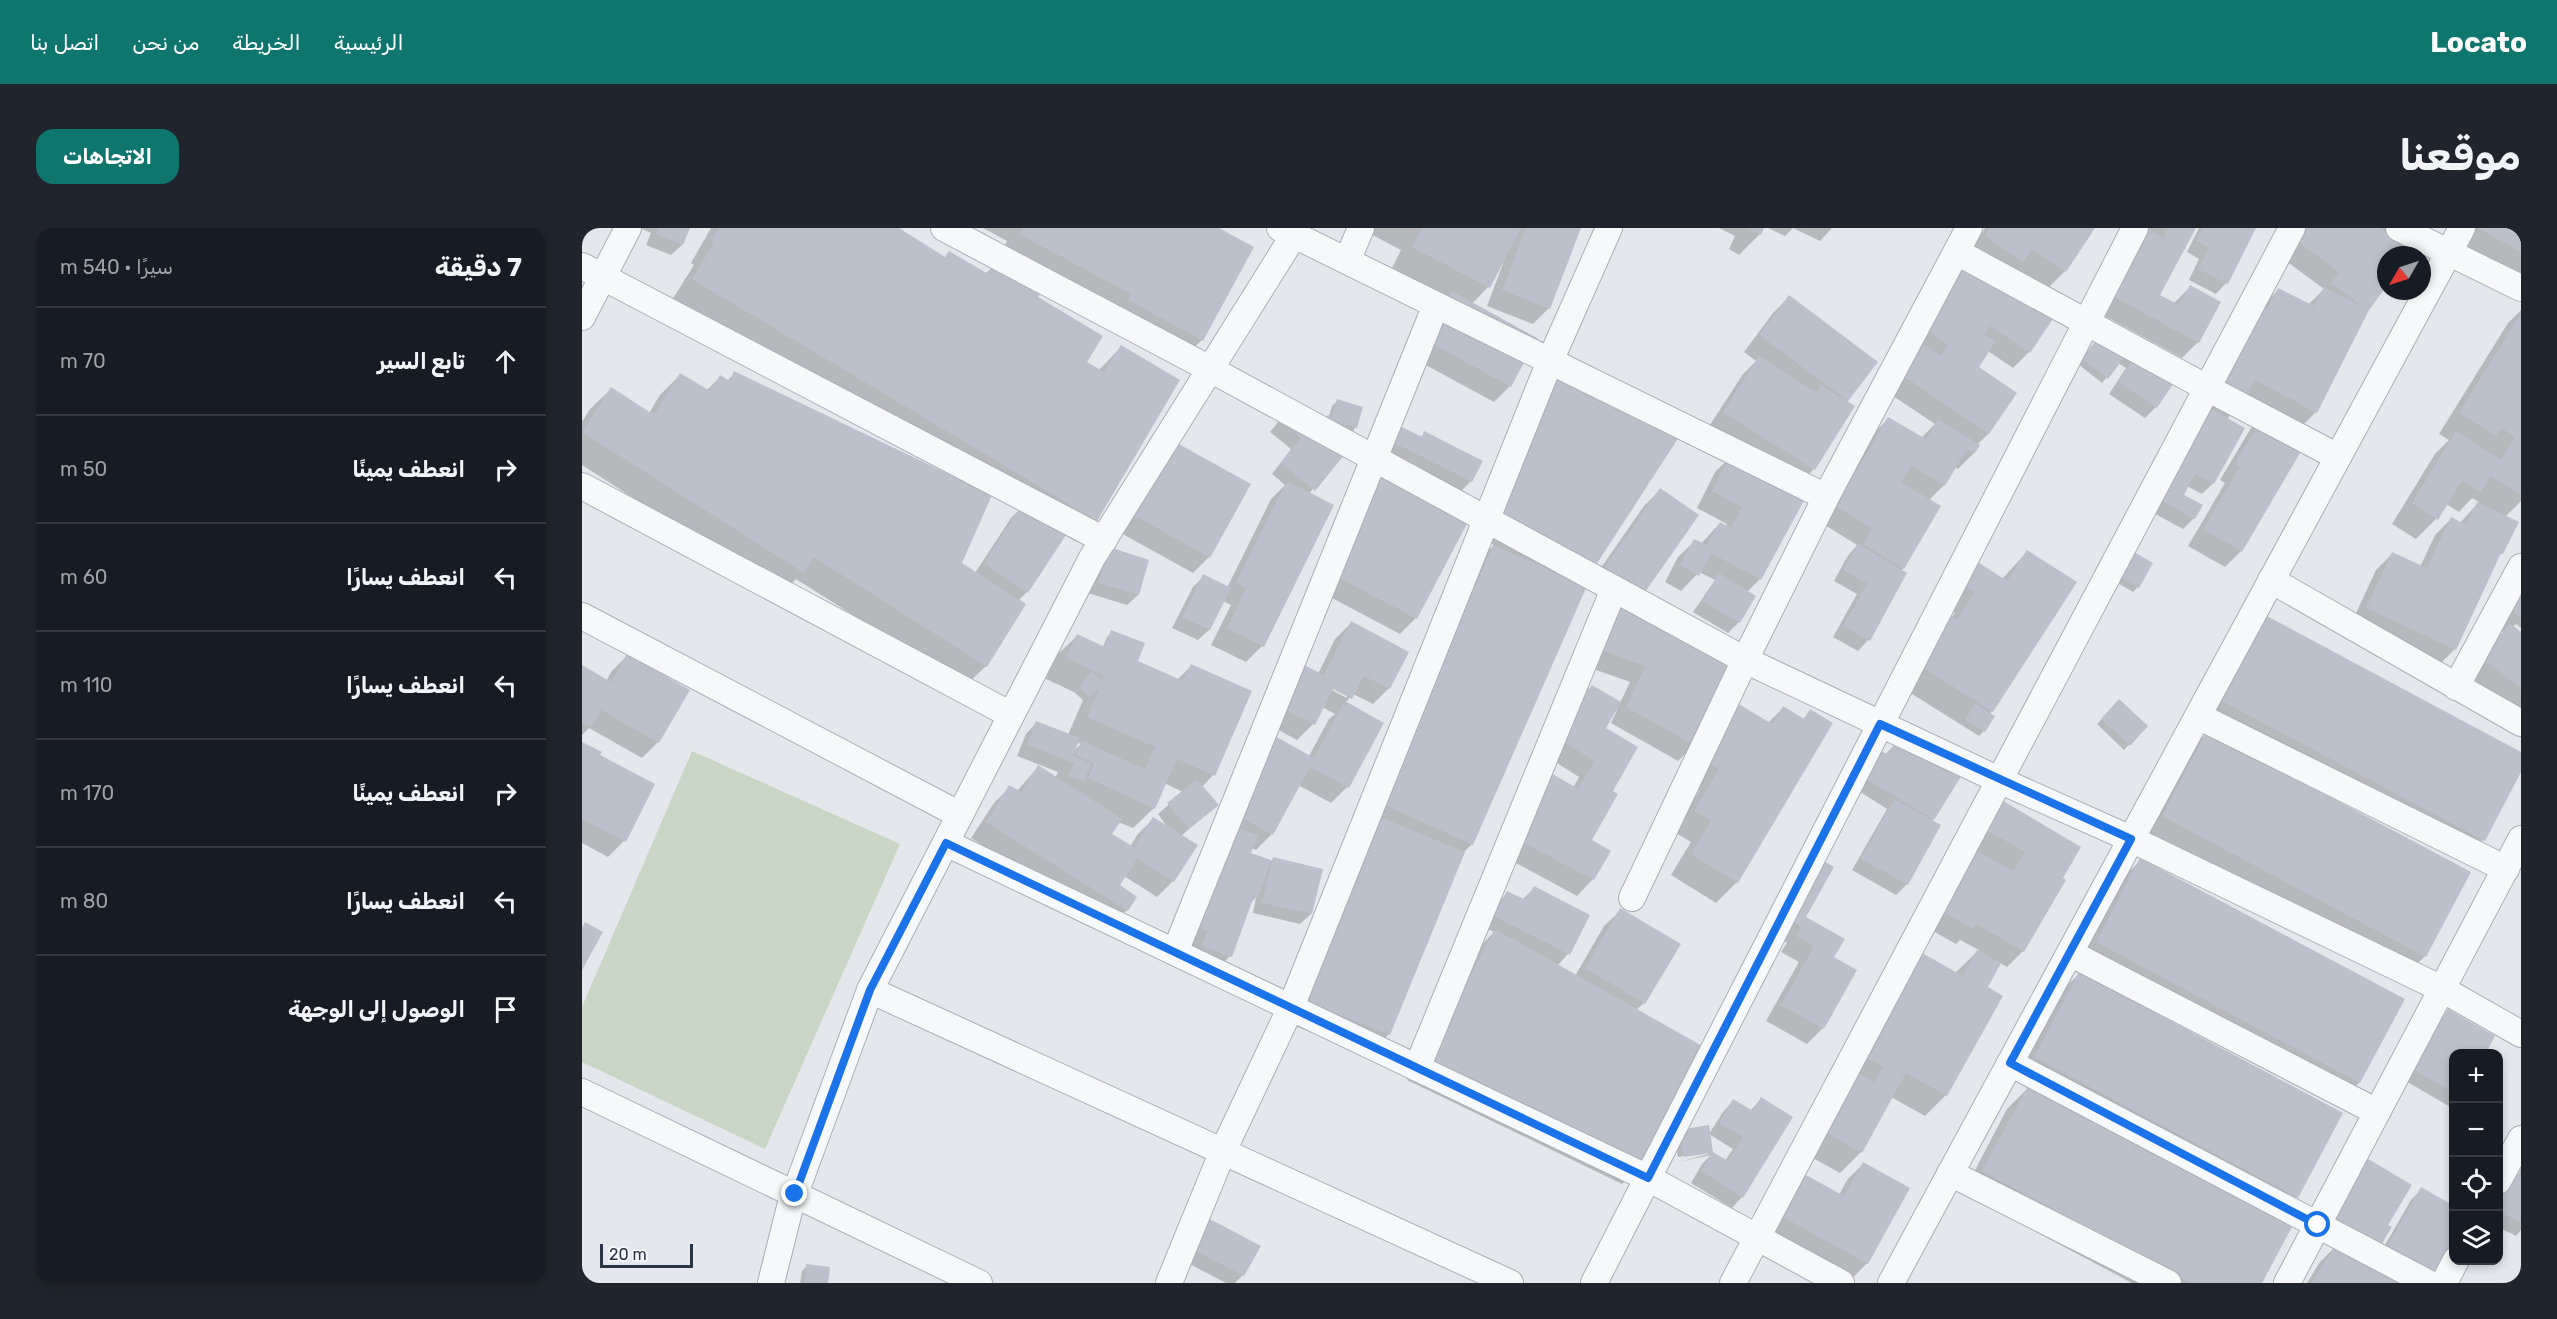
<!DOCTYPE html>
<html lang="ar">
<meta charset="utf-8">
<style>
:root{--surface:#171b24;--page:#20242c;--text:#f1f3f6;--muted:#9ea1a6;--line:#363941;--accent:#0f766e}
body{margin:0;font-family:Rubik,Vazirmatn,sans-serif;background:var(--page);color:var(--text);direction:rtl}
.controls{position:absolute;right:18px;bottom:18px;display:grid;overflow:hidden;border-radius:12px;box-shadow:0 3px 9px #0003}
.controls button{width:54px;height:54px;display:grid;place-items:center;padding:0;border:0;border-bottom:2px solid var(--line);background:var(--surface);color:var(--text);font:30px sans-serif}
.compass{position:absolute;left:1795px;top:18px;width:54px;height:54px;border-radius:50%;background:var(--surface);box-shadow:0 3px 9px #0003;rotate:231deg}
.scale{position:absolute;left:18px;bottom:15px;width:93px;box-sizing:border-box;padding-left:6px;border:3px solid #2b3445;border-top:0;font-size:16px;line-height:21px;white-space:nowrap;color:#2b3445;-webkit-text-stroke:4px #f4f6f9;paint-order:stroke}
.stop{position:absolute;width:18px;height:18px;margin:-14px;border:4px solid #1a73e8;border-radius:50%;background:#fff}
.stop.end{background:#1a73e8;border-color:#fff;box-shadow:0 2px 6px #0008}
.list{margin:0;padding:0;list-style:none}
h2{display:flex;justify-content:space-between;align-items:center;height:78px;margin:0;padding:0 24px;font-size:26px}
h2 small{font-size:20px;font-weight:400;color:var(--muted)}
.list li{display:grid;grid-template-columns:39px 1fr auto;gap:18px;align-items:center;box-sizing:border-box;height:108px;padding:0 24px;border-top:2px solid var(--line)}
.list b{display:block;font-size:22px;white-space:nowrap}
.list em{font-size:20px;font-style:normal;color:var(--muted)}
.icon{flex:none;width:33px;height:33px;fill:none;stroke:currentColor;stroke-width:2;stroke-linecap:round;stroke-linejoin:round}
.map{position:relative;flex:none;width:1939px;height:1055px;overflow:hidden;direction:ltr;border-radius:18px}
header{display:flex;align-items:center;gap:36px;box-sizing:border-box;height:84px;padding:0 30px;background:var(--accent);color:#fff}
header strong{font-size:28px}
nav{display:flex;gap:33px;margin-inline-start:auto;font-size:21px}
.intro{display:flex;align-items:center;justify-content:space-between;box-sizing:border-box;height:144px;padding:0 36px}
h1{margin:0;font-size:42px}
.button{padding:15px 27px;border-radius:18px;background:var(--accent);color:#fff;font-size:21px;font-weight:700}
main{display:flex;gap:36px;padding:0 36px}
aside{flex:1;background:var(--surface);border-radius:18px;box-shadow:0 3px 9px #0003}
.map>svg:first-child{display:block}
.green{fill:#c9d6c5}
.shadow{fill:#0003;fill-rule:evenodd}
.building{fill:#bbc0ca}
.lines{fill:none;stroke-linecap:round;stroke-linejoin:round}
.minor-casing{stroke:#a9aeb7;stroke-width:28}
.minor{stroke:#f7f8fa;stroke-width:26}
.route{stroke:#1a73e8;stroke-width:8}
</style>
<header>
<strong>Locato</strong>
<nav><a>الرئيسية</a><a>الخريطة</a><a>من نحن</a><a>اتصل بنا</a></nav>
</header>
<div class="intro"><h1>موقعنا</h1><a class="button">الاتجاهات</a></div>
<main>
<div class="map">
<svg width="1939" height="1055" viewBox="0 0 1939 1055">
<rect width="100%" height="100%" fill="#e4e7ec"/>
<path class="green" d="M110 523 318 616 183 921 0 834V779Z"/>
<g class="shadow">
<path d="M58 0H107L100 17 89 27 64 17 69 5Z"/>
<path d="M129 0H315L362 30 403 46 413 37 454 70 503 134 517 142 539 119 513 292 493 313 483 307 445 364 436 373 404 438 383 458 214 351 200 365 0 237V194L8 181 29 161 67 185 78 167 99 146 125 162 138 149 145 153 153 145 378 336 393 345 429 290 439 280 90 72 112 37 109 35Z"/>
<path d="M401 0H634L620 112 599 132 418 27 425 13Z"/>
<path d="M777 0H997L967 80 951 96 905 78 922 33 921 32 906 59 890 76 928 158 912 174 829 129 866 69 810 40 819 22Z"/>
<path d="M1137 0H1181L1178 6 1157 27 1147 21 1153 8Z"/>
<path d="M1186 0H1250L1238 13 1211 0 1203 8Z"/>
<path d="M1403 0H1511L1483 43 1462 64 1447 124 1431 140 1406 123 1395 140 1433 165 1406 206 1395 217 1392 225 1376 241 1373 239 1362 257 1347 272 1321 340 1286 412 1276 423 1251 409 1275 366 1252 353 1265 329 1275 317 1238 294 1290 207 1306 191 1340 209 1353 196 1305 164 1325 134 1337 123 1329 118Z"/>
<path d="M1562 0H1612L1576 67 1591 76 1608 59 1616 114 1600 130 1510 81Z"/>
<path d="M1617 0H1671L1644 55 1634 66 1607 52 1617 31 1605 24Z"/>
<path d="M1717 0H1823L1811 12 1826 27H1804V57L1786 81 1734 184 1716 202 1659 323 1643 339 1606 318 1643 255 1638 252 1669 200 1685 183 1659 176 1645 191 1631 255 1620 266 1605 258 1600 267 1612 290 1601 301 1566 282 1680 78 1696 62 1726 77 1742 61 1696 27Z"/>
<path d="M1885 0H1939V56L1873 19Z"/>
<path d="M1207 69 1294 135 1264 174 1232 241 1216 257 1126 200 1161 146 1174 133 1162 124 1191 85Z"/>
<path d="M1939 82V273L1923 289 1920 325 1915 330 1872 422 1856 438 1769 396 1794 342 1810 326 1838 339 1853 307 1869 291 1878 295 1897 274 1890 270 1877 284 1864 276 1854 291 1834 311 1810 296 1853 226 1867 212 1857 206 1926 95Z"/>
<path d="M1555 113 1574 179 1563 190 1527 166 1544 140 1536 135 1520 155 1496 136 1513 114Z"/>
<path d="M953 168 1095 209 1013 336 890 616 880 626 807 806 786 827 703 794 890 339 912 317 899 310Z"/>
<path d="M755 173 779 180 773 200 727 266 680 418 664 434 629 417 649 377 641 373 627 402 616 412 590 400 611 359 622 348 645 360 689 271 703 257 690 246 709 221 688 204 700 189 736 199 747 188 750 178Z"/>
<path d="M843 205 889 253 878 264 800 225 808 211 838 210Z"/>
<path d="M1150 228 1178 351 1165 364 1157 394 1146 405 1111 384 1133 352 1117 344 1099 363 1083 354 1096 329 1113 313 1119 316 1138 295 1144 298 1145 296 1115 280 1133 244Z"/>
<path d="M577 232 627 329 611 345 537 304Z"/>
<path d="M785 262 834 390 818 406 733 361Z"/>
<path d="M1078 262 1059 366 1112 517 1096 533 1029 495 1035 482 1033 481 1022 501 1029 563 1008 613 1027 624 1011 651 995 668 923 629 991 560 997 549 964 528 983 473 1038 475 1048 454 1003 438 1034 376 1007 357 1062 278Z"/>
<path d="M527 321 556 367 545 377 506 365 516 332Z"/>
<path d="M1445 324 1410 483 1407 487 1402 503 1397 508 1311 454 1373 385 1351 371 1364 350 1420 351Z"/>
<path d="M1543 328 1556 359 1551 364 1529 351Z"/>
<path d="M1939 355V400L1934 396 1930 399 1939 406V489L1885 447 1921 404 1908 394Z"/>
<path d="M769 395 807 460 791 476 771 466 763 475 800 495 765 559 749 575 716 557 690 606 674 622 670 620 668 626 689 633 691 631 729 686 718 696 671 685 674 669 668 676 648 728 632 744 595 713 630 614 727 528 747 491 753 486 740 479 731 496 715 512 685 496 736 446 753 411ZM746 456 765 467V470L744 459Z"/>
<path d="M530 404 553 434 595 452 609 438 631 547 620 559 635 577 599 608 591 653 575 669 542 648 536 658 545 682 529 698 389 610 412 575 428 559 435 563 456 539 473 550 476 544 435 528 444 506 454 495 486 507 501 472 492 464 464 451 474 428 495 408 521 419 525 409ZM495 514 499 516 490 525ZM582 555 601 564 576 586 586 600 571 591 555 607 548 619 528 607 536 594 551 600 572 580Z"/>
<path d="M1662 410 1939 526V541L1901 612 1881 633 1618 493Z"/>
<path d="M45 428 76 514 60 530 7 500 0 507V439L24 453 29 444Z"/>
<path d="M1537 473 1564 498 1542 522 1515 496Z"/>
<path d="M1201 480 1220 492 1229 483 1155 654 1134 675 1089 647 1109 614 1092 604 1117 563 1102 553 1186 495Z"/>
<path d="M1625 505 1843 728 1822 749 1560 609 1604 526Z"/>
<path d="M1318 511 1351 591 1325 656 1314 667 1270 642 1305 581 1269 558 1303 527Z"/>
<path d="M0 517 71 557 42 613 26 629 0 615Z"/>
<path d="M1413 570 1497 619 1441 723 1425 739 1418 735 1404 760 1419 768 1364 867 1343 888 1309 869 1279 924 1258 945 1220 924 1319 748 1374 744 1397 722 1378 712 1374 716 1340 697Z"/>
<path d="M1559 632 1821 771 1777 855 1756 875 1494 736 1538 652Z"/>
<path d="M952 660 986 726 975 738 993 748 1022 698 1039 682 1062 775 1054 782 1061 936 1040 956 825 852 893 724 912 704 902 699 915 676 925 665 940 672Z"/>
<path d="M1222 690 1250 730 1241 800 1225 816 1184 793 1217 734 1199 724 1205 715 1185 704Z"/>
<path d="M1497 746 1715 969 1692 992 1679 1055H1550L1381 965 1425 881 1448 858 1432 850 1476 766Z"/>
<path d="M1866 783 1872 826 1870 880 1822 852 1856 794Z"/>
<path d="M1179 871 1160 969 1150 980 1109 955 1120 936 1129 927 1097 934 1126 926V923L1096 929 1093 908 1129 925 1143 933 1151 921 1127 906 1141 884 1151 873 1168 883Z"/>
<path d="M1281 936 1326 961 1285 1035 1269 1052 1186 1006 1208 965 1224 949 1257 967 1265 952Z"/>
<path d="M1939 941V1002L1934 1008 1916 999V958L1936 948Z"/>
<path d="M1840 961 1872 980 1795 1031 1829 972Z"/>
<path d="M613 1002 661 1047 653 1055H644L598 1031Z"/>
<path d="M1754 1018 1816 1055H1725L1738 1034Z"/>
<path d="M225 1038 245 1055H218L220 1043Z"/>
</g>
<g class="building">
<path d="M76 0H108L101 17 74 6Z"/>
<path d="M137 0H317L363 29 367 23 406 46 412 35 460 63 456 69 521 108 505 134 522 144 539 117 598 152 515 293 110 51 132 15 129 13Z"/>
<path d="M441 0H637L672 19 621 113 546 72 549 66 437 6Z"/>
<path d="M840 0H939L908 60 830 19Z"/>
<path d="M944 0H999L968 81 920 62Z"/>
<path d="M1166 0H1182L1179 7Z"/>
<path d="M1408 0H1513L1484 44 1450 21 1441 34 1403 8Z"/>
<path d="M1564 0 1581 10 1586 0H1614L1578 67 1597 77 1608 57 1639 74 1617 115 1525 65Z"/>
<path d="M1621 0H1674L1646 56 1616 41 1627 20 1614 13Z"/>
<path d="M1719 0H1798L1830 24 1828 27H1804V59L1787 82 1735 185 1673 152 1660 177 1636 165 1681 78 1686 80 1696 60 1732 78 1742 59 1781 79 1749 55 1757 44 1711 10Z"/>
<path d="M1896 0H1939V24Z"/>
<path d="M1388 22 1477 82 1448 125 1408 98 1402 106 1414 113 1397 139 1435 165 1407 206 1320 147 1341 116 1359 128 1366 117 1344 101 1362 75 1355 71Z"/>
<path d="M870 63 955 110 929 159 844 112Z"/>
<path d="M1207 67 1296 134 1266 173 1177 107Z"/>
<path d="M1939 85V267L1908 248 1899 264 1880 253 1856 292 1830 275 1874 203 1919 232 1933 209 1919 200 1914 208 1877 185Z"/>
<path d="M1518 107 1544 127 1526 151 1500 131Z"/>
<path d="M1177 128 1235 165 1239 157 1273 178 1233 242 1141 184Z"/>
<path d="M1553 128 1601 141 1575 180 1536 154Z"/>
<path d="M152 143 410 267 380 335 444 376 405 439 232 329 222 345 0 204 29 159 72 187 98 145 128 163 138 147 148 153Z"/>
<path d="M973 145 1097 209 1014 337 919 289 963 184Z"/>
<path d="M755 171 781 179 775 200 757 195 776 210 733 263 699 235 719 210 698 193 737 198 746 187 750 189Z"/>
<path d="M1626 179 1663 200 1632 256 1613 246 1602 267 1621 277 1613 291 1576 271Z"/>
<path d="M1685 182 1728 208 1660 324 1621 301 1658 239 1653 236Z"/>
<path d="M1306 189 1344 211 1356 191 1398 217 1393 225 1385 221 1363 258 1329 237 1319 254 1359 278 1322 341 1281 316 1290 300 1253 278Z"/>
<path d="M818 198 840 209 842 203 901 233 890 254 810 214Z"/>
<path d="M593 214 669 256 628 330 552 287Z"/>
<path d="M1149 226 1225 267 1179 352 1129 325 1117 348 1098 337 1112 311 1125 317 1138 294 1149 300 1160 279 1130 263Z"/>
<path d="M800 244 888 290 835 391 748 345Z"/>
<path d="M705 253 752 277 682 419 645 400 664 361 654 355Z"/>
<path d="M1078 260 1117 287 1061 367 1022 340Z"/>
<path d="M1895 274 1937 294 1921 326 1919 325 1874 422 1784 380 1810 324 1845 340 1869 289 1884 297Z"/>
<path d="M440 277 484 307 446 365 402 335Z"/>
<path d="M1276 316 1325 345 1288 413 1261 398 1285 355 1261 342Z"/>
<path d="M911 317 1005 358 891 617 798 575Z"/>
<path d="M527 319 567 332 557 367 516 355Z"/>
<path d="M1547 321 1571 335 1557 360 1533 346Z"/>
<path d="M1445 322 1495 354 1411 484 1331 433 1362 384 1375 392 1393 364 1371 350 1385 327 1425 353Z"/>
<path d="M1137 345 1174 368 1158 395 1121 373Z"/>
<path d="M621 346 649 360 628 402 600 389Z"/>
<path d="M1939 357V390L1923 378Z"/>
<path d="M1037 371 1150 436 1114 518 1044 479 1063 438 1018 422Z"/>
<path d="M1683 387 1939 524V544L1903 613 1638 472Z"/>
<path d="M769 393 827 424 808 461 782 448 770 471 751 461 733 497 700 480 722 437 742 447Z"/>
<path d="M1928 395 1939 404V461L1900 430Z"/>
<path d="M529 402 563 415 556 433 601 453 609 436 670 463 633 548 595 531 573 581 506 550 512 535 494 527 500 513 563 541 573 519 505 489 518 459 508 469 497 459 510 443 520 453 523 448 484 430 495 406 523 419Z"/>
<path d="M45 426 108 462 77 515 19 482 9 499 0 494V437L29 454Z"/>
<path d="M998 455 1007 461 1010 457 1039 474 1024 500 1056 519 1031 563 1036 566 1010 612 1029 623 1012 652 938 613 969 545 996 561 1012 533 979 512Z"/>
<path d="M1537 471 1566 498 1548 518 1519 491Z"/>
<path d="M763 473 802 495 767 560 728 539 691 607 651 585 693 508 732 530Z"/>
<path d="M1155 475 1190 496 1201 478 1222 491 1228 481 1251 495 1156 655 1109 626 1129 593 1112 583 1137 541 1121 532Z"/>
<path d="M1393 476 1413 488 1403 504 1383 492Z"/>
<path d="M454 493 498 510 491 528 509 535 502 554 487 548 492 535 445 517Z"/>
<path d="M1625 503 1889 644 1844 729 1580 588Z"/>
<path d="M1317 509 1380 547 1352 592 1278 547 1295 520 1306 527Z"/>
<path d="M0 514 20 524 18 527 73 556 44 614 0 591Z"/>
<path d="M456 537 540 591 530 606 552 619 571 589 616 617 592 654 555 631 538 657 555 669 546 683 404 594 427 557 439 564Z"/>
<path d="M615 551 637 577 607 601 585 575Z"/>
<path d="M1413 568 1499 619 1481 650 1484 652 1442 724 1394 696 1391 701 1355 680 1390 620 1431 643 1443 624 1396 597Z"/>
<path d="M1312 571 1359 597 1326 657 1279 631Z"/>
<path d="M798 589 883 624 808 807 723 773Z"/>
<path d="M646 597 676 607 669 625 689 632 676 670 672 668 650 729 620 718 626 703 611 697Z"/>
<path d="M1233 628 1252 639 1224 689 1263 711 1252 729 1275 742 1242 801 1199 777 1232 718 1214 708 1220 699 1200 688Z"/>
<path d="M691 629 741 641 730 686 680 675Z"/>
<path d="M1558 630 1823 771 1778 855 1514 714Z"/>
<path d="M952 658 1008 687 988 727 912 688 925 663 944 672Z"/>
<path d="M1038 680 1099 716 1063 776 1003 740Z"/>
<path d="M3 694 21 704 0 742V700Z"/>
<path d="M913 701 1122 819 1063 937 844 831Z"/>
<path d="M1395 722 1419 735 1406 759 1421 768 1365 868 1324 845 1280 925 1240 902 1273 843 1292 854 1301 839 1284 829 1340 725 1381 748Z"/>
<path d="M1497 744 1761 885 1716 970 1452 829Z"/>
<path d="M1866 781 1913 808 1903 826H1872V865L1831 841Z"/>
<path d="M1446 858 1710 999 1680 1055H1609L1400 943Z"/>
<path d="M1179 869 1211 889 1161 970 1119 943 1130 925 1102 929 1097 902 1127 897 1131 924 1146 933 1161 909 1137 895 1151 871 1171 883Z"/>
<path d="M1783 929 1830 957 1806 997 1810 999 1798 1019 1748 989Z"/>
<path d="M1281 934 1328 960 1286 1036 1201 989 1224 947 1262 968Z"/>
<path d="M1929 943 1939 948V994L1916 983V966Z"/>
<path d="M1839 959 1872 978V1011L1863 1027 1855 1049 1805 1019Z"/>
<path d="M624 989 679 1018 662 1048 608 1020Z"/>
<path d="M1754 1016 1818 1055H1730Z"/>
<path d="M224 1036 248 1039 246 1055H222Z"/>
</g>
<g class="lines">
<defs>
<g id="minor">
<path d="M362 0 628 141 1163 432 1417 552 1549 611 1860 761 1939 806"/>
<path d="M698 0 1244 269"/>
<path d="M1817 0 1939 60"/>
<path d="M1375 24 1625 160 1756 229"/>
<path d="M765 33 779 0"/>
<path d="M0 38 522 312"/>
<path d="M0 89 46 0"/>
<path d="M0 258 429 487"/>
<path d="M1689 352 1939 495"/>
<path d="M0 388 378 587"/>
<path d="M1874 459 1939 339"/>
<path d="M1616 488 1924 641"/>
<path d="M364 615 1066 950 1259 1055"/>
<path d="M1050 670 1163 432 1244 269 1387 0"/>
<path d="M593 724 854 77"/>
<path d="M1488 725 1795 884"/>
<path d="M288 762 928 1055"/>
<path d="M1428 835 1846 1055"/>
<path d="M835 840 1032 361"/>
<path d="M0 864 397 1055"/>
<path d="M1368 945 1586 1055"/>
<path d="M1916 953 1939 911"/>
<path d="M189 1055 208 979 288 762 510 330 712 7"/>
<path d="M587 1055 641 923 709 779 968 133 1027 0"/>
<path d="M1012 1055 1553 0"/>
<path d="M1151 1055 1710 0"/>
<path d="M1309 1055 1880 0"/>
<path d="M1705 1055 1939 611"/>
<path d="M1862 1055 1874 1032"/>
</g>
</defs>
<use href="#minor" class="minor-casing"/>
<use href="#minor" class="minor"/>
</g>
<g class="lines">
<path class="route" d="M213 966 288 762 364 615 1066 950 1298 496 1549 611 1428 835 1736 997"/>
</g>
</svg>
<div class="controls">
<button>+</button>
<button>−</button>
<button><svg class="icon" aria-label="locate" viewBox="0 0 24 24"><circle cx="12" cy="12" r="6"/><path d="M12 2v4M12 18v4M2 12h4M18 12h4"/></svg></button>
<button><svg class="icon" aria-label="layers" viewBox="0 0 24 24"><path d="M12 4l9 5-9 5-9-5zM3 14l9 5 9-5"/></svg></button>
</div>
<svg class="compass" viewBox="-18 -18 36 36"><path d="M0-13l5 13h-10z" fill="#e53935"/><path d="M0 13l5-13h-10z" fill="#9ea1a6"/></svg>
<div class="scale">20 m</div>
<div class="stop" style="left:1736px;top:997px"></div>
<div class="stop end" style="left:213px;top:966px"></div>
</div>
<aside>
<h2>7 دقيقة<small>سيرًا · 540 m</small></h2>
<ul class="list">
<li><svg class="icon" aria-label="ahead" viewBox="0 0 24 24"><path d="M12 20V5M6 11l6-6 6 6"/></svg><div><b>تابع السير</b></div><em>70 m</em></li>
<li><svg class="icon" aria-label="right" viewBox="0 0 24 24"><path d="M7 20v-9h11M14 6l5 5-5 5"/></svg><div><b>انعطف يمينًا</b></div><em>50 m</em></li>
<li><svg class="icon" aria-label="left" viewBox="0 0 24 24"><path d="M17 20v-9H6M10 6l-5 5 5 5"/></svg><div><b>انعطف يسارًا</b></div><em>60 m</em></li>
<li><svg class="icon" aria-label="left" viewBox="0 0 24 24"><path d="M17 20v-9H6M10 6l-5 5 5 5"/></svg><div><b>انعطف يسارًا</b></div><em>110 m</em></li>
<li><svg class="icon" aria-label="right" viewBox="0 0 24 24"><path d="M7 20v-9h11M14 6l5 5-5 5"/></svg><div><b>انعطف يمينًا</b></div><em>170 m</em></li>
<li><svg class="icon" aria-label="left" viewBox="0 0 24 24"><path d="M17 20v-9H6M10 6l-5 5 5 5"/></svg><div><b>انعطف يسارًا</b></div><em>80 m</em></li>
<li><svg class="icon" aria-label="arrive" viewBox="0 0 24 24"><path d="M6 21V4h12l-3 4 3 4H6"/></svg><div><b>الوصول إلى الوجهة</b></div></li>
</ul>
</aside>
</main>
